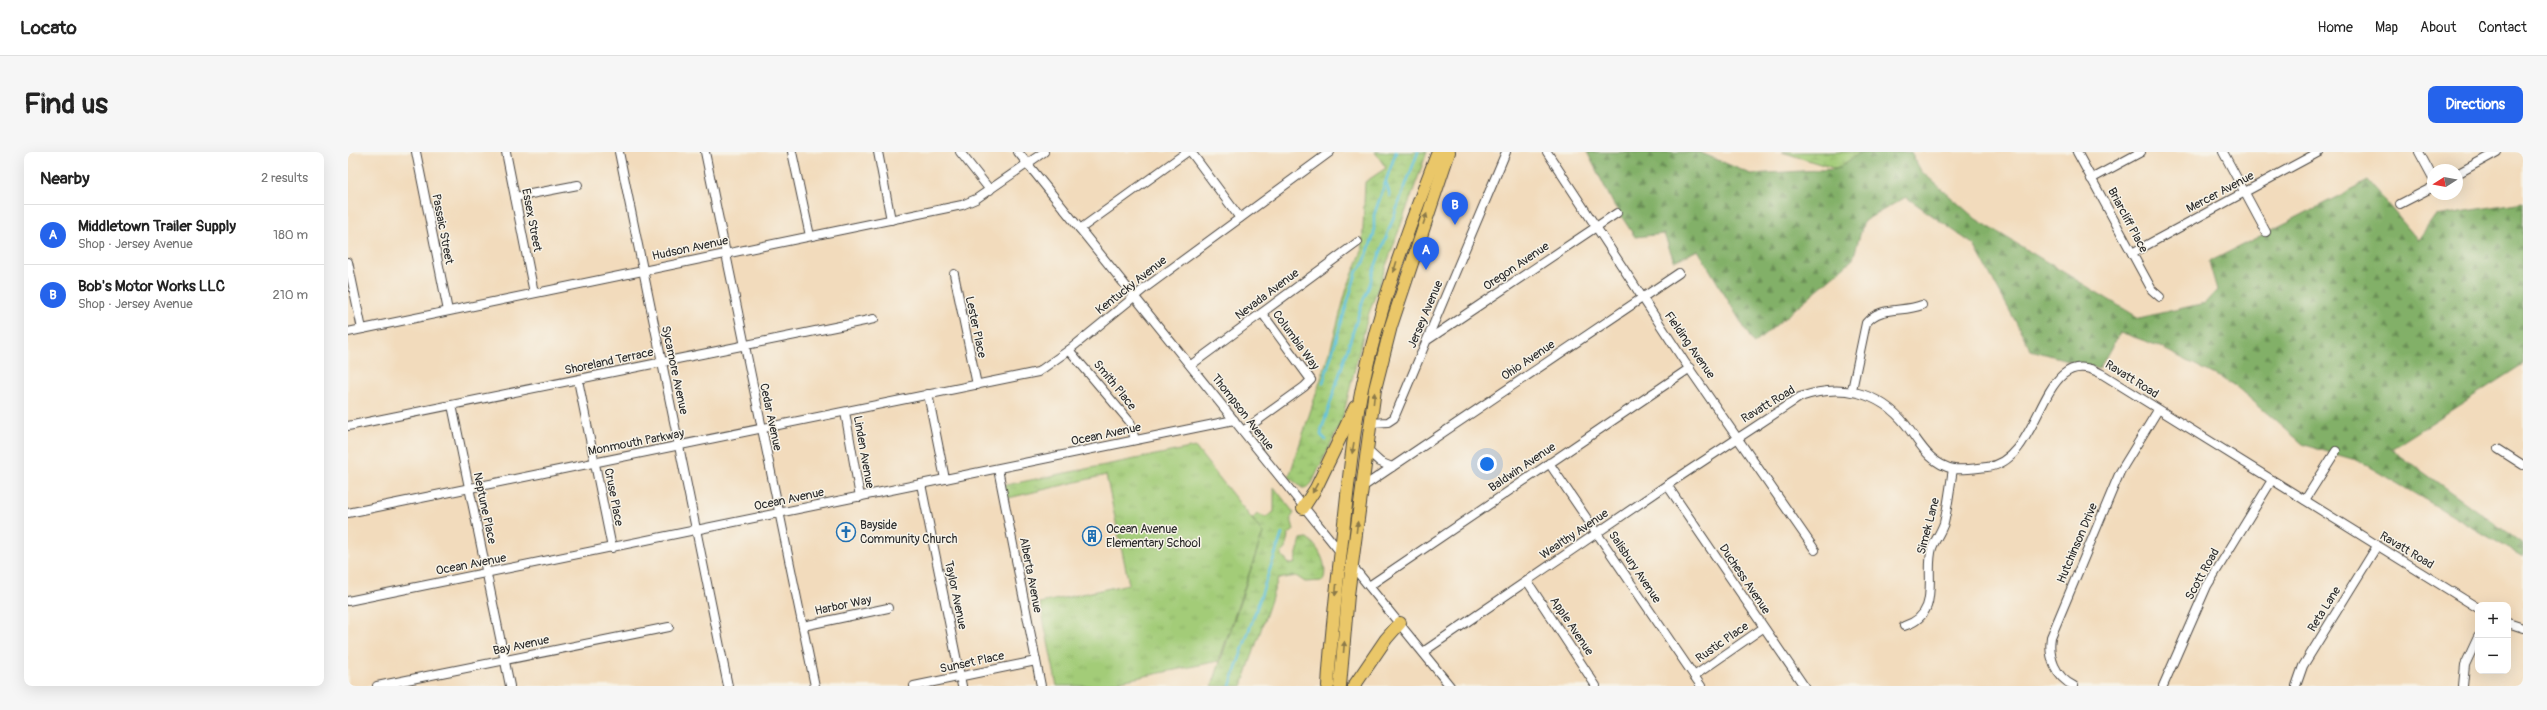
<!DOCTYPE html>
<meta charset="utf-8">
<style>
:root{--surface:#fff;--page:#f6f6f6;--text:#222;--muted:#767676;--line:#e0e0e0;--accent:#2563eb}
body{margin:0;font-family:Pangolin,sans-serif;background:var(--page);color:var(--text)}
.controls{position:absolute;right:12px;bottom:12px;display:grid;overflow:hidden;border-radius:8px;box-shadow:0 4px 16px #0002}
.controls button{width:36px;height:36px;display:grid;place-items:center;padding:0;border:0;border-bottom:1px solid var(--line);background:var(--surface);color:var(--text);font:20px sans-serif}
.compass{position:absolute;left:2079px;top:12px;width:36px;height:36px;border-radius:50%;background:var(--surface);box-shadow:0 4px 16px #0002;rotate:259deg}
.you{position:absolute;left:1139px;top:312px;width:14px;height:14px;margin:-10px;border:3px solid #fff;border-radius:50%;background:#1a73e8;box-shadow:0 0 0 6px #1a73e833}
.badge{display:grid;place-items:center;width:26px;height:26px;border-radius:50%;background:var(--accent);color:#fff;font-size:13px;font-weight:700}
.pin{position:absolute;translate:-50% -33px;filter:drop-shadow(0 1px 2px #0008)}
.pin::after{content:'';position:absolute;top:21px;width:14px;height:12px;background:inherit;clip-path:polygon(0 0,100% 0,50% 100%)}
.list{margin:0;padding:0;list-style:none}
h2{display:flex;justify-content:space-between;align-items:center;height:52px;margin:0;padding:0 16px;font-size:17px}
h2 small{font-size:13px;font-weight:400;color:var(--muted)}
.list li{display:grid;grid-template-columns:26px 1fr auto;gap:12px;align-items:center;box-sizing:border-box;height:60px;padding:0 16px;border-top:1px solid var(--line)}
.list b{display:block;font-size:15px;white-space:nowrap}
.list p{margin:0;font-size:13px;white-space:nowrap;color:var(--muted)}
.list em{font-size:13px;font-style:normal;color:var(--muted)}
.map{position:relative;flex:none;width:2175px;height:534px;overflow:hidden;border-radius:8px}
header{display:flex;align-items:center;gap:24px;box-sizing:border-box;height:56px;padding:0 20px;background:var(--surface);border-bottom:1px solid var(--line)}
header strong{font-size:19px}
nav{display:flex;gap:22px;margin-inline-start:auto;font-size:14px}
.intro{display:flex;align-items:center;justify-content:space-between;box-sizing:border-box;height:96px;padding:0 24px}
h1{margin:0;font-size:28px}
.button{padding:10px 18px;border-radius:8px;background:var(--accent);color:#fff;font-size:14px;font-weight:700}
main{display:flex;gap:24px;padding:0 24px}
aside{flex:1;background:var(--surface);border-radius:8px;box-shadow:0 4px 16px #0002}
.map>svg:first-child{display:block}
.grass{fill:url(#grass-tufts);stroke:#677c52}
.forest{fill:url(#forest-firs);stroke:#566e4a}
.wetland{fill:url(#wetland-marsh);stroke:#677c52}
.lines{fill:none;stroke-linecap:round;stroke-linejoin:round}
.stream{stroke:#61c2df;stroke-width:2.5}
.minor-casing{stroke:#494541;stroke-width:10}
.highway-casing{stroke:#494541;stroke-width:14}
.minor{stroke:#fff;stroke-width:8}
.highway{stroke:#eac769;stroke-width:12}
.oneway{fill:#8a794a}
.labels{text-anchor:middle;stroke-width:3;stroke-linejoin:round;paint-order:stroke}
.street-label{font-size:12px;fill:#2b2b2b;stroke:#f7f3e8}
.poi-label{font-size:12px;fill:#2b2b2b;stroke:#f7f3e8;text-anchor:start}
</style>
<header>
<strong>Locato</strong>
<nav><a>Home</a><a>Map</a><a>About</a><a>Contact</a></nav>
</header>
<div class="intro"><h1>Find us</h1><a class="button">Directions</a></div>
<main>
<aside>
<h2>Nearby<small>2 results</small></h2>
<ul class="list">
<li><span class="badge">A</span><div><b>Middletown Trailer Supply</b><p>Shop · Jersey Avenue</p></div><em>180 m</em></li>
<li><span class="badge">B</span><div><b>Bob's Motor Works LLC</b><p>Shop · Jersey Avenue</p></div><em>210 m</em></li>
</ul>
</aside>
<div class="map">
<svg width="2175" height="534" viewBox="0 0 2175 534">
<defs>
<pattern id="grass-tufts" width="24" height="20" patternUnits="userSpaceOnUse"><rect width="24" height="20" fill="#a3cc78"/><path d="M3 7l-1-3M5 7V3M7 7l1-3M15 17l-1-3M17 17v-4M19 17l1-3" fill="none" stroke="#8caf68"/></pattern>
<pattern id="forest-firs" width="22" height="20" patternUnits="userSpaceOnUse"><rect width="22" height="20" fill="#82b068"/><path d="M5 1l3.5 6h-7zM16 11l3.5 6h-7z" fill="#6b8f56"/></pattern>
<pattern id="wetland-marsh" width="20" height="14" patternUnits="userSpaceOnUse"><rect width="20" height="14" fill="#a3cc78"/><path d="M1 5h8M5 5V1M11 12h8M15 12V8" fill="none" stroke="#8caf68"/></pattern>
</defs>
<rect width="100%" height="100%" fill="#f7f3e8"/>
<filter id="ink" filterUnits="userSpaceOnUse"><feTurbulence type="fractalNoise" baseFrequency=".025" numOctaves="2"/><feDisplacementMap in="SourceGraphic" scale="8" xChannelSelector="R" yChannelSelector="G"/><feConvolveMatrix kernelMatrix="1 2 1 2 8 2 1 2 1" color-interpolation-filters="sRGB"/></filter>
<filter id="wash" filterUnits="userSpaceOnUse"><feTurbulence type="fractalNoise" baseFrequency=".012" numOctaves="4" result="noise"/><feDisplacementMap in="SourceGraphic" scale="16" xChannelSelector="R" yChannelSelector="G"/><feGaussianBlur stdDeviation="0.9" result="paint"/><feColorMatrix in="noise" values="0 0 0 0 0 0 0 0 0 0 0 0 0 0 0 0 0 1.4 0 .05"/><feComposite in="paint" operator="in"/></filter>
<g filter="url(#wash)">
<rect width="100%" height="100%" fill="#f2dbbc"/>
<path class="grass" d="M847 295 915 381 871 509 748 534H709L692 451 781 432 758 323 656 347 653 334Z"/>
<path class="forest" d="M1239 0H1351L1403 22 1488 17 1513 0H1563L1573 19 1628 67 1791 166 1857 151 1869 138 1861 110 2020 29 2070 88 2087 64 2175 50V212L2043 297 2175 392V405L2011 309 1956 293 1885 232 1808 193 1772 180 1751 217 1683 198 1626 93 1558 45 1516 69 1505 107 1406 192 1350 98 1326 109 1316 82 1287 85 1266 53Z"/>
<g class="wetland">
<path d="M1027 0H1079L1020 164 994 268 964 331 959 336H954L941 325 982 199 999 136 1014 99 1017 30 1038 16Z"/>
<path d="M1434 0H1513L1488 17Z"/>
<path d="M926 335 946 361 943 366 946 378 940 383 938 395 933 402 941 412H946L953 387 959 386C971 395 981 414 975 429L957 430 948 424 930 427 894 534H864L915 381 904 367 909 362 918 365 926 360Z"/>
</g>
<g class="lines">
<g class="stream">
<path d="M1038 30 1042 44"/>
<path d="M975 231 1009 119 1016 111 1026 82V63L1048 0"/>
<path d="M978 288 973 283 974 276C988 235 1000 194 1014 152 1017 142 1023 134 1024 123L1070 0"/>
<path d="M882 534 934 382"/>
</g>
</g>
</g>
<g filter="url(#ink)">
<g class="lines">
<defs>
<g id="minor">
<path d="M68 0 100 159"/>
<path d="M158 0 186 141"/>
<path d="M271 0 380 534"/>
<path d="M357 0 467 534"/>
<path d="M444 0 462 84"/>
<path d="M530 0 543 68"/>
<path d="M612 0 642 38"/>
<path d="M670 0 993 401"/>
<path d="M843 0 892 66"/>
<path d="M1199 0 1336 209 1467 398"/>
<path d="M1729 0 1804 138 1812 145"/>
<path d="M1875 0 1918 80"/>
<path d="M2071 0 2085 26"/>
<path d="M2109 22 2149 0"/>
<path d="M1743 27 1793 0"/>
<path d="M167 45 230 33"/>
<path d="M2052 52 2085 35"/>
<path d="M732 77 839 0"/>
<path d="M1784 101 1971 0"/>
<path d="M0 110 14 177"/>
<path d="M606 122 629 233"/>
<path d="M0 180 614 53 628 47 696 0"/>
<path d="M1081 187 1269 61"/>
<path d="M721 198 782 270 787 288"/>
<path d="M843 213 1010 90"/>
<path d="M230 228 264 396"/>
<path d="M1504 238 1518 171C1533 153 1554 161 1574 153"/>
<path d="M580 242 597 327"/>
<path d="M104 253 162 534"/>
<path d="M497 260 512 345"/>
<path d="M1023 271 1040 270 1046 266 1158 0"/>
<path d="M0 274 526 167"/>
<path d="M895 279 956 235 963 228 914 161"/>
<path d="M2150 297 2175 313"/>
<path d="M1019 298 1032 310 1044 315"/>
<path d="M1201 311 1353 534"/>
<path d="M650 317 693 534"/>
<path d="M573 332 614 534"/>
<path d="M1319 333 1456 534"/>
<path d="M1013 336 1331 121"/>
<path d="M1957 348 1988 299"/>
<path d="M0 361 690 220 721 198 797 136 982 0"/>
<path d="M1002 411 1102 534"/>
<path d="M1179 429 1248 534"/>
<path d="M1021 434 1342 216"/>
<path d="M0 449 886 268"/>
<path d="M2160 471 2175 476"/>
<path d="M455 474 540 456"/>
<path d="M1556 474C1595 462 1576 423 1584 396 1587 388 1593 380 1596 371 1600 354 1602 335 1605 317"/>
<path d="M1075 500 1319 333 1452 245C1492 231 1531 239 1558 273 1571 290 1582 313 1606 317 1616 318 1629 316 1639 315 1696 310 1691 186 1754 222L2130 456"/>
<path d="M1346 524 1415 476"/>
<path d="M29 534 321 475"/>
<path d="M566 534 688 509"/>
<path d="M1726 534C1707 525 1700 505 1703 485L1772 320 1810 258"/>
<path d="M1815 534 1859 434 1924 328"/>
<path d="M1948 534 1955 514 2029 394"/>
<path d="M2115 534 2117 513 2130 485"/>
</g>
<g id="highway">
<path d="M955 356 968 336 1007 255"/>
<path d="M980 534C983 479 990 426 996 371 1001 326 1005 281 1014 236 1031 155 1060 77 1090 0"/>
<path d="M992 534 1000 443 1027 237 1043 174 1101 0"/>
<path d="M1006 534 1038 487 1052 471"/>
</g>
</defs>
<use href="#minor" class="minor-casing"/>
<use href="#highway" class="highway-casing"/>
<use href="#minor" class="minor"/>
<use href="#highway" class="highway"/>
</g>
<defs><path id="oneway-solid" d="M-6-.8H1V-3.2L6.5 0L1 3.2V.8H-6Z"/></defs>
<g class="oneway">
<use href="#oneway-solid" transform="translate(1077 67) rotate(-71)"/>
<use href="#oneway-solid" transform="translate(1047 115) rotate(107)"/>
<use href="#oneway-solid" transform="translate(1026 246) rotate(-84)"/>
<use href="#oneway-solid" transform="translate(1005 296) rotate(99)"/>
<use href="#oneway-solid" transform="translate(967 336) rotate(119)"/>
<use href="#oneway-solid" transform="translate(1009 375) rotate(-83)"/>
<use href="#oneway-solid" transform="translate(988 438) rotate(96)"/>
<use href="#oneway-solid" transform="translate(996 495) rotate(-85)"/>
</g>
</g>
<defs>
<symbol id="church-ring" viewBox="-11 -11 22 22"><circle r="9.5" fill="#f7f3e8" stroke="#1f6fb2" stroke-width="1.5"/><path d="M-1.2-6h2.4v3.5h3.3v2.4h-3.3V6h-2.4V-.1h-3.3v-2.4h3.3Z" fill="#1f6fb2"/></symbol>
<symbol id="building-ring" viewBox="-11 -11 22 22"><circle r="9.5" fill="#f7f3e8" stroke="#1f6fb2" stroke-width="1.5"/><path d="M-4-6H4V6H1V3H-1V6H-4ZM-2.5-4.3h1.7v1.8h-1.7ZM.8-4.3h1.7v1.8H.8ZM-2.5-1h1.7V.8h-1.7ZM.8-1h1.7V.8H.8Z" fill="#1f6fb2"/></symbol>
</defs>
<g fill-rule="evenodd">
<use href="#church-ring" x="487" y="369" width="22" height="22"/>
<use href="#building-ring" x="733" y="373" width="22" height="22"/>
</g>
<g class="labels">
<g class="street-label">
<text transform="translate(1872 40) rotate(-28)" y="4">Mercer Avenue</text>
<text transform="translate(184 68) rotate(79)" y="4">Essex Street</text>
<text transform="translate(1780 68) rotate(62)" y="4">Briarcliff Place</text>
<text transform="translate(95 77) rotate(79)" y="4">Passaic Street</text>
<text transform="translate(342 96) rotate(-12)" y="4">Hudson Avenue</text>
<text transform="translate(1168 114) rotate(-34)" y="4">Oregon Avenue</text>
<text transform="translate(783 133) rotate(-38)" y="4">Kentucky Avenue</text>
<text transform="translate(919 142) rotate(-37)" y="4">Nevada Avenue</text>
<text transform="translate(1077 162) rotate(-67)" y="4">Jersey Avenue</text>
<text transform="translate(628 175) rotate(78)" y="4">Lester Place</text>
<text transform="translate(948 188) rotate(54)" y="4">Columbia Way</text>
<text transform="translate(1342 193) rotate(55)" y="4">Fielding Avenue</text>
<text transform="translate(1180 208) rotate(-34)" y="4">Ohio Avenue</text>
<text transform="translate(261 209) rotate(-12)" y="4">Shoreland Terrace</text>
<text transform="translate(327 218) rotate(78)" y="4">Sycamore Avenue</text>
<text transform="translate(1784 227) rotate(32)" y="4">Ravatt Road</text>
<text transform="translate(767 233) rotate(51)" y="4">Smith Place</text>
<text transform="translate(1420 252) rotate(-31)" y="4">Ravatt Road</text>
<text transform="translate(895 260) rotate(52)" y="4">Thompson Avenue</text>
<text transform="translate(423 265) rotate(78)" y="4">Cedar Avenue</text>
<text transform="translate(758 282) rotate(-12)" y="4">Ocean Avenue</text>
<text transform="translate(288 290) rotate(-11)" y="4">Monmouth Parkway</text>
<text transform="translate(516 300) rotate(80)" y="4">Linden Avenue</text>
<text transform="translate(1174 315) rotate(-34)" y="4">Baldwin Avenue</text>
<text transform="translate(266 345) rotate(79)" y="4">Cruse Place</text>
<text transform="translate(441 347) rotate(-12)" y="4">Ocean Avenue</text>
<text transform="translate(137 356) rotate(78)" y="4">Neptune Place</text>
<text transform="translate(1580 374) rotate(-75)" y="4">Simek Lane</text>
<text transform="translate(1226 382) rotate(-34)" y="4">Wealthy Avenue</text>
<text transform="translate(1729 391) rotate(-67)" y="4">Hutchinson Drive</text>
<text transform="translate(2059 398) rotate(31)" y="4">Ravatt Road</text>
<text transform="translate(123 412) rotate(-11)" y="4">Ocean Avenue</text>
<text transform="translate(1287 415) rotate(56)" y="4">Salisbury Avenue</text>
<text transform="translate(1854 422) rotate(-61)" y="4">Scott Road</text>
<text transform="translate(683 423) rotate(79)" y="4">Alberta Avenue</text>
<text transform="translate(1397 427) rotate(56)" y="4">Duchess Avenue</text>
<text transform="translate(608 443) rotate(78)" y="4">Taylor Avenue</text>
<text transform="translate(495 453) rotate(-12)" y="4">Harbor Way</text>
<text transform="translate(1976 457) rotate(-58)" y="4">Reta Lane</text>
<text transform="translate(1224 474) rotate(56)" y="4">Apple Avenue</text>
<text transform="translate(1374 490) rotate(-35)" y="4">Rustic Place</text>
<text transform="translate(173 493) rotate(-12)" y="4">Bay Avenue</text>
<text transform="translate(624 510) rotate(-12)" y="4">Sunset Place</text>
</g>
<g class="poi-label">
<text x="512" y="377">Bayside<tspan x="512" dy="14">Community Church</tspan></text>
<text x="758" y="381">Ocean Avenue<tspan x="758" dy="14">Elementary School</tspan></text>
</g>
</g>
</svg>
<div class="controls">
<button>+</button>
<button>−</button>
</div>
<svg class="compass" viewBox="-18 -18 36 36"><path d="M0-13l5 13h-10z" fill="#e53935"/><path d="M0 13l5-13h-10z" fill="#767676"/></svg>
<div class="you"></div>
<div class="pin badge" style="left:1078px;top:118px">A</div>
<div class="pin badge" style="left:1107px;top:73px">B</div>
</div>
</main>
